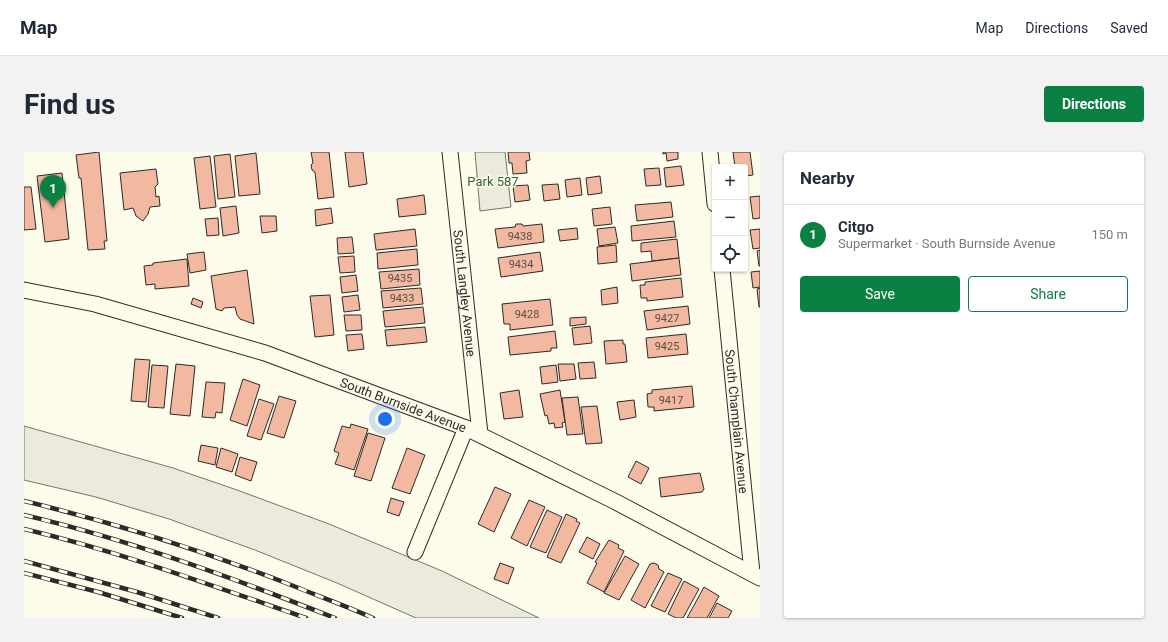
<!DOCTYPE html>
<meta charset="utf-8">
<style>
:root{--surface:#fff;--page:#f2f2f3;--text:#1f2937;--muted:#747a83;--line:#e0e1e3;--accent:#0b8043}
body{margin:0;font-family:Roboto,sans-serif;background:var(--page);color:var(--text)}
.controls{position:absolute;right:12px;top:12px;display:grid;overflow:hidden;border-radius:4px;box-shadow:0 1px 3px #0004}
.controls button{width:36px;height:36px;display:grid;place-items:center;padding:0;border:0;border-bottom:1px solid var(--line);background:var(--surface);color:var(--text);font:20px sans-serif}
.you{position:absolute;left:361px;top:267px;width:14px;height:14px;margin:-10px;border:3px solid #fff;border-radius:50%;background:#1a73e8;box-shadow:0 0 0 6px #1a73e833}
.badge{display:grid;place-items:center;width:26px;height:26px;border-radius:50%;background:var(--accent);color:#fff;font-size:13px;font-weight:700}
.pin{position:absolute;translate:-50% -33px;filter:drop-shadow(0 1px 2px #0008)}
.pin::after{content:'';position:absolute;top:21px;width:14px;height:12px;background:inherit;clip-path:polygon(0 0,100% 0,50% 100%)}
.list{margin:0;padding:0;list-style:none}
h2{display:flex;justify-content:space-between;align-items:center;height:52px;margin:0;padding:0 16px;font-size:17px}
h2 small{font-size:13px;font-weight:400;color:var(--muted)}
.list li{display:grid;grid-template-columns:26px 1fr auto;gap:12px;align-items:center;box-sizing:border-box;height:60px;padding:0 16px;border-top:1px solid var(--line)}
.list b{display:block;font-size:15px;white-space:nowrap}
.list p{margin:0;font-size:13px;white-space:nowrap;color:var(--muted)}
.list em{font-size:13px;font-style:normal;color:var(--muted)}
.actions{display:flex;gap:8px;padding:12px 16px}
.actions a{flex:1;padding:9px 0;border:1px solid var(--accent);border-radius:4px;text-align:center;font-size:14px;color:var(--accent)}
.actions .main{background:var(--accent);color:#fff}
.icon{flex:none;width:22px;height:22px;fill:none;stroke:currentColor;stroke-width:2;stroke-linecap:round;stroke-linejoin:round}
.map{position:relative;flex:none;width:736px;height:466px;overflow:hidden;border-radius:4px}
header{display:flex;align-items:center;gap:24px;box-sizing:border-box;height:56px;padding:0 20px;background:var(--surface);border-bottom:1px solid var(--line)}
header strong{font-size:19px}
nav{display:flex;gap:22px;margin-inline-start:auto;font-size:14px}
.intro{display:flex;align-items:center;justify-content:space-between;box-sizing:border-box;height:96px;padding:0 24px}
h1{margin:0;font-size:28px}
.button{padding:10px 18px;border-radius:4px;background:var(--accent);color:#fff;font-size:14px;font-weight:700}
main{display:flex;gap:24px;padding:0 24px}
aside{flex:1;background:var(--surface);border-radius:4px;box-shadow:0 1px 3px #0004}
.map>svg:first-child{display:block}
.green{fill:#ecebdb;stroke:#74746e}
.building{fill:#f2b8a0;stroke:#2b2b2b}
.lines{fill:none;stroke-linecap:round;stroke-linejoin:round}
.street-casing{stroke:#2b2b2b;stroke-width:17}
.street{stroke:#fdfbea;stroke-width:15}
.rail-casing{stroke:#2b2b2b;stroke-width:4.5}
.rail{stroke:#fdfbea;stroke-width:3;stroke-dasharray:9;stroke-linecap:butt}
.labels{text-anchor:middle;stroke-width:3;stroke-linejoin:round;paint-order:stroke}
.number-label{font-size:11px;fill:#5d4e48}
.park-label{font-size:13px;fill:#34623c;stroke:#fdfbea}
.street-label{font-size:13px;fill:#2b2b2b;stroke:#fdfbea}
</style>
<header>
<strong>Map</strong>
<nav><a>Map</a><a>Directions</a><a>Saved</a></nav>
</header>
<div class="intro"><h1>Find us</h1><a class="button">Directions</a></div>
<main>
<div class="map">
<svg width="736" height="466" viewBox="0 0 736 466">
<rect width="100%" height="100%" fill="#fdfbea"/>
<g class="green">
<path d="M451 0H481L487 55 456 59Z"/>
<path d="M0 274 149 316 213 338 305 372 418 419 515 466H392L313 431 231 398 145 367 72 345 0 328Z"/>
</g>
<g class="building">
<path d="M75 0 83 89H80L81 97 64 98 57 26H55L52 3Z"/>
<path d="M287 0H305L310 45 294 47 291 20 288 18 287 13 289 11Z"/>
<path d="M321 0H339L343 32 325 35Z"/>
<path d="M484 0H505L506 8 502 9 503 21 489 22 488 11H485Z"/>
<path d="M639 0H654V7L643 9 642 1 639 2Z"/>
<path d="M709 0H726L729 23 721 24V15H711Z"/>
<path d="M232 1 236 42 215 44 211 4Z"/>
<path d="M206 2 211 45 194 47 190 4Z"/>
<path d="M186 4 192 55 176 57 170 6Z"/>
<path d="M657 14 660 33 642 35 640 16Z"/>
<path d="M635 16 637 33 622 34 620 17Z"/>
<path d="M132 17 134 32 131 35 132 45 135 44 136 54 126 55 124 62 119 69 112 64 109 56 100 58 96 21Z"/>
<path d="M38 21 45 87 21 90 13 24Z"/>
<path d="M576 24 578 41 564 43 562 26Z"/>
<path d="M556 26 558 43 543 45 541 28Z"/>
<path d="M534 32 536 47 520 49 518 33Z"/>
<path d="M504 33 506 48 491 50 489 34Z"/>
<path d="M0 35H7L12 77 0 78Z"/>
<path d="M400 43 402 62 375 65 373 47Z"/>
<path d="M736 44V66L729 67 726 45Z"/>
<path d="M647 50 649 65 613 69 611 53Z"/>
<path d="M212 54 215 81 199 84 196 56Z"/>
<path d="M586 55 588 72 570 74 568 57Z"/>
<path d="M307 56 309 71 292 74 291 58Z"/>
<path d="M236 64H252L253 79 238 81Z"/>
<path d="M194 66 195 83 183 84 181 67Z"/>
<path d="M650 69 652 85 608 89 607 74Z"/>
<path d="M492 72H498L499 74 518 72 520 90 474 96 471 77 491 75Z"/>
<path d="M591 75 594 91 575 94 573 77Z"/>
<path d="M553 76 554 87 536 89 534 78Z"/>
<path d="M391 77 393 94 352 98 350 82Z"/>
<path d="M736 77V96L729 97 726 78Z"/>
<path d="M328 85 330 101 314 102 313 86Z"/>
<path d="M653 87 655 106 628 109 627 99 617 100V91Z"/>
<path d="M592 93 593 110 574 112 573 95Z"/>
<path d="M393 97 394 113 354 117 353 101Z"/>
<path d="M736 98V114H735L733 99Z"/>
<path d="M180 100 182 118 166 121 163 102Z"/>
<path d="M516 100 519 119 477 125 474 106Z"/>
<path d="M330 104 331 120 316 121 314 105Z"/>
<path d="M655 106 657 123 608 129 606 112Z"/>
<path d="M163 107 165 134 131 137V132L122 133 120 114 129 113V111Z"/>
<path d="M395 117 396 133 357 137 355 120Z"/>
<path d="M223 118 230 172 216 167 213 163 211 155 200 156 198 159 192 157 187 124Z"/>
<path d="M736 119V135L729 136 727 120Z"/>
<path d="M332 123 334 139 318 141 316 125Z"/>
<path d="M657 126 659 145 623 149V146H617L616 133H621V130Z"/>
<path d="M593 135 594 151 578 153 577 138Z"/>
<path d="M397 136 399 152 359 156 357 139Z"/>
<path d="M736 136V155H735L733 137Z"/>
<path d="M306 143 310 183 291 185 286 144Z"/>
<path d="M334 143 336 158 320 160 318 145Z"/>
<path d="M169 146 179 150 177 156 167 152Z"/>
<path d="M526 147 529 173 486 178V172H480L478 152Z"/>
<path d="M664 154 666 172 623 178 620 159Z"/>
<path d="M399 155 401 171 361 175 359 159Z"/>
<path d="M320 163H337L338 178 322 179Z"/>
<path d="M562 165V172L546 174V166Z"/>
<path d="M566 174 568 191 550 193 548 176Z"/>
<path d="M401 175 403 190 363 194 361 178Z"/>
<path d="M531 179 533 196H527V199L486 203 484 185Z"/>
<path d="M338 182 340 197 324 199 322 183Z"/>
<path d="M662 182 664 202 624 206 622 186Z"/>
<path d="M599 188V192H601L603 210 582 212 580 189Z"/>
<path d="M111 207 126 208 122 250 107 249Z"/>
<path d="M570 210 572 226 556 227 554 211Z"/>
<path d="M152 212 171 214 166 264 146 262Z"/>
<path d="M534 212H550L552 227 536 229Z"/>
<path d="M128 213 144 214 140 256 124 255Z"/>
<path d="M532 213 534 230 518 232 516 215Z"/>
<path d="M219 227 236 233 223 274 206 268Z"/>
<path d="M182 230 201 231 198 261 192 260 191 266 178 265Z"/>
<path d="M668 234 670 255 630 259V255H624L623 242 628 241V238Z"/>
<path d="M495 238 499 265 480 267 476 241Z"/>
<path d="M536 238 541 270 538 271 539 275 531 276 530 271 525 272 523 263 521 264 516 242Z"/>
<path d="M255 244 272 249 260 286 243 281Z"/>
<path d="M554 245 559 282 543 283 538 246Z"/>
<path d="M235 247 250 252 237 288 223 284Z"/>
<path d="M610 248 612 265 596 268 593 250Z"/>
<path d="M573 254 578 291 562 292 557 255Z"/>
<path d="M327 272 344 277 330 318 311 312 315 301 310 299 318 274 326 276Z"/>
<path d="M344 281 361 286 347 329 330 324Z"/>
<path d="M177 293 194 296 191 313 174 309Z"/>
<path d="M197 296 214 302 208 320 192 315Z"/>
<path d="M383 296 401 303 386 342 368 336Z"/>
<path d="M216 305 233 310 227 329 211 323Z"/>
<path d="M612 309 625 316 617 332 604 325Z"/>
<path d="M676 321 680 337 678 340 637 345 635 326Z"/>
<path d="M471 335 487 342 470 380 454 372Z"/>
<path d="M367 346 380 350 375 364 363 360Z"/>
<path d="M505 348 521 355 503 394 487 386Z"/>
<path d="M523 358 538 365 522 401 506 395Z"/>
<path d="M542 362 553 367 552 369 556 371 537 411 523 405Z"/>
<path d="M563 385 576 392 569 407 555 400Z"/>
<path d="M585 388 595 393 594 396 600 399 580 440 563 431 573 411 571 410Z"/>
<path d="M601 404 615 412 595 448 580 441Z"/>
<path d="M476 411 490 416 484 432 470 427Z"/>
<path d="M630 411 634 413 635 417 640 420 621 456 607 448 626 412Z"/>
<path d="M644 421 658 427 641 460 627 454Z"/>
<path d="M660 429 675 437 659 466H652L644 462Z"/>
<path d="M680 435 695 444 683 466H663Z"/>
<path d="M693 451 708 459 704 466H685Z"/>
</g>
<g class="lines">
<defs>
<g id="street">
<path id="s1" d="M426 0 456 282"/>
<path d="M686 0 691 52"/>
<path id="s2" d="M698 117 728 421"/>
<path id="s3" d="M0 138 71 152 241 201 442 276 590 349 736 426"/>
<path d="M391 400 442 276"/>
</g>
</defs>
<use href="#street" class="street-casing"/>
<use href="#street" class="street"/>
<defs>
<g id="rail">
<path d="M0 349C91 371 180 399 267 433 294 444 322 454 349 466"/>
<path d="M0 363C106 388 209 426 311 466"/>
<path d="M0 377C97 400 189 434 282 466"/>
<path d="M0 409 113 440 194 466"/>
<path d="M0 421 74 440 158 466"/>
</g>
</defs>
<use href="#rail" class="rail-casing"/>
<use href="#rail" class="rail"/>
</g>
<g class="labels">
<g class="number-label">
<text x="496" y="88">9438</text>
<text x="497" y="116">9434</text>
<text x="376" y="130">9435</text>
<text x="378" y="150">9433</text>
<text x="503" y="166">9428</text>
<text x="643" y="170">9427</text>
<text x="643" y="198">9425</text>
<text x="647" y="252">9417</text>
</g>
<g class="park-label">
<text x="469" y="34">Park 587</text>
</g>
<g class="street-label">
<text dy="5" stroke="none"><textPath href="#s1" startOffset="142">South Langley Avenue</textPath></text>
<text dy="5" stroke="none"><textPath href="#s3" startOffset="397">South Burnside Avenue</textPath></text>
<text dy="5" stroke="none"><textPath href="#s2" startOffset="153">South Champlain Avenue</textPath></text>
</g>
</g>
</svg>
<div class="controls">
<button>+</button>
<button>−</button>
<button><svg class="icon" aria-label="locate" viewBox="0 0 24 24"><circle cx="12" cy="12" r="6"/><path d="M12 2v4M12 18v4M2 12h4M18 12h4"/></svg></button>
</div>
<div class="you"></div>
<div class="pin badge" style="left:29px;top:56px">1</div>
</div>
<aside>
<h2>Nearby<small></small></h2>
<ul class="list">
<li><span class="badge">1</span><div><b>Citgo</b><p>Supermarket · South Burnside Avenue</p></div><em>150 m</em></li>
</ul>
<div class="actions"><a class="main">Save</a><a>Share</a></div>
</aside>
</main>
